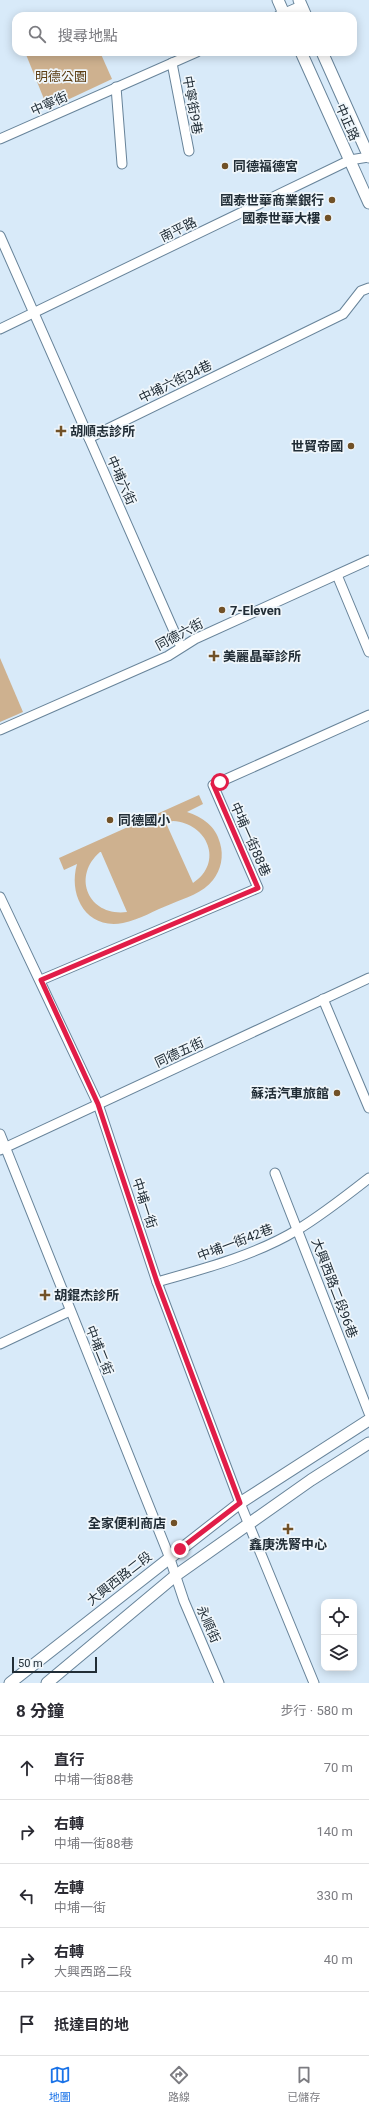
<!DOCTYPE html>
<html lang="zh-TW">
<meta charset="utf-8">
<style>
:root{--surface:#fff;--page:#f7f7f7;--text:#2b2b33;--muted:#7c7c81;--line:#e1e1e2;--accent:#1a73e8}
body{margin:0;font-family:Roboto,"Noto Sans TC",sans-serif;background:var(--page);color:var(--text)}
.controls{position:absolute;right:12px;bottom:12px;display:grid;overflow:hidden;border-radius:8px;box-shadow:0 2px 10px #0003}
.controls button{width:36px;height:36px;display:grid;place-items:center;padding:0;border:0;border-bottom:1px solid var(--line);background:var(--surface);color:var(--text);font:20px sans-serif}
.scale{position:absolute;left:12px;bottom:10px;width:85px;box-sizing:border-box;padding-left:4px;border:2px solid #212d36;border-top:0;font-size:11px;line-height:14px;white-space:nowrap;color:#212d36;-webkit-text-stroke:3px #eff6fb;paint-order:stroke}
.stop{position:absolute;width:12px;height:12px;margin:-9px;border:3px solid #e11d48;border-radius:50%;background:#fff}
.stop.end{background:#e11d48;border-color:#fff;box-shadow:0 1px 4px #0008}
.list{margin:0;padding:0;list-style:none}
h2{display:flex;justify-content:space-between;align-items:center;height:52px;margin:0;padding:0 16px;font-size:17px}
h2 small{font-size:13px;font-weight:400;color:var(--muted)}
.list li{display:grid;grid-template-columns:26px 1fr auto;gap:12px;align-items:center;box-sizing:border-box;height:64px;padding:0 16px;border-top:1px solid var(--line)}
.list b{display:block;font-size:15px;white-space:nowrap}
.list p{margin:0;font-size:13px;white-space:nowrap;color:var(--muted)}
.list em{font-size:13px;font-style:normal;color:var(--muted)}
.icon{flex:none;width:22px;height:22px;fill:none;stroke:currentColor;stroke-width:2;stroke-linecap:round;stroke-linejoin:round}
.map{position:relative;flex:none;width:369px;height:1683px;overflow:hidden}
.search{position:absolute;background:var(--surface);box-shadow:0 2px 10px #0003;left:12px;right:12px;top:12px;height:44px;display:flex;align-items:center;gap:10px;box-sizing:border-box;padding:0 14px;border-radius:12px;color:var(--muted);font-size:15px}
.sheet{height:372px;background:var(--surface)}
nav{display:flex;justify-content:space-around;align-items:center;box-sizing:border-box;height:56px;border-top:1px solid var(--line);background:var(--surface);font-size:11px;color:var(--muted)}
nav a{display:grid;justify-items:center;gap:2px}
nav .on{color:var(--accent)}
.map>svg:first-child{display:block}
.green{fill:#ceb18f;fill-rule:evenodd}
.lines{fill:none;stroke-linecap:round;stroke-linejoin:round}
.minor-casing{stroke:#68849a;stroke-width:11}
.tertiary-casing{stroke:#68849a;stroke-width:13}
.minor{stroke:#fff;stroke-width:9}
.tertiary{stroke:#fff;stroke-width:11}
.route{stroke:#e11d48;stroke-width:5}
.poi-dot{fill:#715127;stroke:#eff6fb;stroke-width:1.5}
.labels{text-anchor:middle;stroke-width:3.5;stroke-linejoin:round;paint-order:stroke}
.park-label{font-size:13px;fill:#5b3d13;stroke:#eff6fb}
.street-label{font-size:13px;fill:#212d36;stroke:#eff6fb}
.poi-label{font-size:13px;font-weight:bold;fill:#212d36;stroke:#eff6fb;text-anchor:start}
</style>
<div class="map">
<svg width="369" height="1683" viewBox="0 0 369 1683">
<rect width="100%" height="100%" fill="#d8eaf9"/>
<g class="green">
<path d="M25 52H100L112 79 48 109Z"/>
<path d="M0 658 23 712 0 722Z"/>
<path d="M199 795 203 804 187 812C202 817 216 826 220 843 224 856 221 870 213 880 203 893 185 898 171 904 155 910 139 920 123 923 86 930 68 895 77 864L64 870 59 858ZM173 821C208 823 224 863 193 883L166 823ZM100 852H101L127 912C89 917 71 877 100 852Z"/>
</g>
<g class="lines">
<defs>
<g id="minor">
<path d="M278 16 301 6"/>
<path d="M172 63 189 151"/>
<path d="M116 87 122 164"/>
<path d="M0 139 197 52"/>
<path d="M0 236 181 647"/>
<path d="M0 329 350 160 369 157"/>
<path d="M89 438 343 314 361 291 369 288"/>
<path d="M337 575 369 652"/>
<path d="M0 730 168 656 195 639 369 560"/>
<path d="M0 897 98 1104 157 1282 240 1503 314 1683"/>
<path d="M41 980 258 888 213 785 369 715"/>
<path d="M323 999 369 1108"/>
<path d="M0 1134 169 1556 184 1601 219 1683"/>
<path d="M0 1150 369 978"/>
<path d="M275 1173 369 1413"/>
<path d="M157 1282C203 1269 256 1255 297 1230 322 1215 346 1196 369 1178"/>
<path d="M0 1344 70 1311"/>
</g>
<g id="tertiary">
<path d="M278 0 285 16"/>
<path d="M299 0 306 16"/>
<path d="M301 52 369 203"/>
<path d="M322 52 369 157"/>
<path d="M10 1683 240 1503 369 1420"/>
<path d="M47 1683 175 1576 311 1480 369 1443"/>
</g>
</defs>
<use href="#minor" class="minor-casing"/>
<use href="#tertiary" class="tertiary-casing"/>
<use href="#minor" class="minor"/>
<use href="#tertiary" class="tertiary"/>
</g>
<g class="lines">
<path class="route" d="M180 1549 240 1503 157 1282 98 1104 41 980 258 888 213 784 220 782"/>
</g>
<g class="poi-dot">
<circle cx="225" cy="166" r="4"/>
<circle cx="332" cy="200" r="4"/>
<circle cx="328" cy="218" r="4"/>
<path d="M59 425h4v4h4v4h-4v4h-4v-4h-4v-4h4z"/>
<circle cx="351" cy="446" r="4"/>
<circle cx="222" cy="610" r="4"/>
<path d="M212 650h4v4h4v4h-4v4h-4v-4h-4v-4h4z"/>
<circle cx="110" cy="820" r="4"/>
<circle cx="337" cy="1093" r="4"/>
<path d="M43 1289h4v4h4v4h-4v4h-4v-4h-4v-4h4z"/>
<circle cx="174" cy="1523" r="4"/>
<path d="M286 1523h4v4h4v4h-4v4h-4v-4h-4v-4h4z"/>
</g>
<g class="labels">
<g class="park-label">
<text x="61" y="81">明德公園</text>
</g>
<g class="street-label">
<text transform="translate(49 103) rotate(-24)" y="5">中寧街</text>
<text transform="translate(193 105) rotate(80)" y="5">中寧街9巷</text>
<text transform="translate(348 122) rotate(66)" y="5">中正路</text>
<text transform="translate(178 229) rotate(-26)" y="5">南平路</text>
<text transform="translate(175 381) rotate(-26)" y="5">中埔六街34巷</text>
<text transform="translate(122 480) rotate(66)" y="5">中埔六街</text>
<text transform="translate(179 634) rotate(-28)" y="5">同德六街</text>
<text transform="translate(251 839) rotate(66)" y="5">中埔一街88巷</text>
<text transform="translate(179 1052) rotate(-25)" y="5">同德五街</text>
<text transform="translate(145 1203) rotate(72)" y="5">中埔一街</text>
<text transform="translate(235 1242) rotate(-21)" y="5">中埔一街42巷</text>
<text transform="translate(335 1288) rotate(69)" y="5">大興西路二段96巷</text>
<text transform="translate(100 1350) rotate(68)" y="5">中埔二街</text>
<text transform="translate(119 1578) rotate(-38)" y="5">大興西路二段</text>
<text transform="translate(209 1624) rotate(66)" y="5">永順街</text>
</g>
<g class="poi-label">
<text x="233" y="171">同德福德宮</text>
<text x="324" y="205" text-anchor="end">國泰世華商業銀行</text>
<text x="320" y="223" text-anchor="end">國泰世華大樓</text>
<text x="70" y="436">胡順志診所</text>
<text x="343" y="451" text-anchor="end">世貿帝國</text>
<text x="230" y="615">7-Eleven</text>
<text x="223" y="661">美麗晶華診所</text>
<text x="118" y="825">同德國小</text>
<text x="329" y="1098" text-anchor="end">蘇活汽車旅館</text>
<text x="54" y="1300">胡錕杰診所</text>
<text x="166" y="1528" text-anchor="end">全家便利商店</text>
<text x="288" y="1549" text-anchor="middle">鑫庚洗腎中心</text>
</g>
</g>
</svg>
<div class="controls">
<button><svg class="icon" aria-label="locate" viewBox="0 0 24 24"><circle cx="12" cy="12" r="6"/><path d="M12 2v4M12 18v4M2 12h4M18 12h4"/></svg></button>
<button><svg class="icon" aria-label="layers" viewBox="0 0 24 24"><path d="M12 4l9 5-9 5-9-5zM3 14l9 5 9-5"/></svg></button>
</div>
<div class="scale">50 m</div>
<div class="stop" style="left:220px;top:782px"></div>
<div class="stop end" style="left:180px;top:1549px"></div>
<div class="search"><svg class="icon" aria-label="search" viewBox="0 0 24 24"><circle cx="10" cy="10" r="6"/><path d="M15 15l6 6"/></svg>搜尋地點</div>
</div>
<section class="sheet">
<h2>8 分鐘<small>步行 · 580 m</small></h2>
<ul class="list">
<li><svg class="icon" aria-label="ahead" viewBox="0 0 24 24"><path d="M12 20V5M6 11l6-6 6 6"/></svg><div><b>直行</b><p>中埔一街88巷</p></div><em>70 m</em></li>
<li><svg class="icon" aria-label="right" viewBox="0 0 24 24"><path d="M7 20v-9h11M14 6l5 5-5 5"/></svg><div><b>右轉</b><p>中埔一街88巷</p></div><em>140 m</em></li>
<li><svg class="icon" aria-label="left" viewBox="0 0 24 24"><path d="M17 20v-9H6M10 6l-5 5 5 5"/></svg><div><b>左轉</b><p>中埔一街</p></div><em>330 m</em></li>
<li><svg class="icon" aria-label="right" viewBox="0 0 24 24"><path d="M7 20v-9h11M14 6l5 5-5 5"/></svg><div><b>右轉</b><p>大興西路二段</p></div><em>40 m</em></li>
<li><svg class="icon" aria-label="arrive" viewBox="0 0 24 24"><path d="M6 21V4h12l-3 4 3 4H6"/></svg><div><b>抵達目的地</b></div></li>
</ul>
</section>
<nav>
<a class="on"><svg class="icon" aria-label="map" viewBox="0 0 24 24"><path d="M3 6l6-2 6 2 6-2v14l-6 2-6-2-6 2zM9 4v14M15 6v14"/></svg>地圖</a>
<a><svg class="icon" aria-label="directions" viewBox="0 0 24 24"><path d="M12 3l9 9-9 9-9-9zM9 14v-3h6M13 9l2 2-2 2"/></svg>路線</a>
<a><svg class="icon" aria-label="saved" viewBox="0 0 24 24"><path d="M7 4h10v16l-5-4-5 4z"/></svg>已儲存</a>
</nav>
